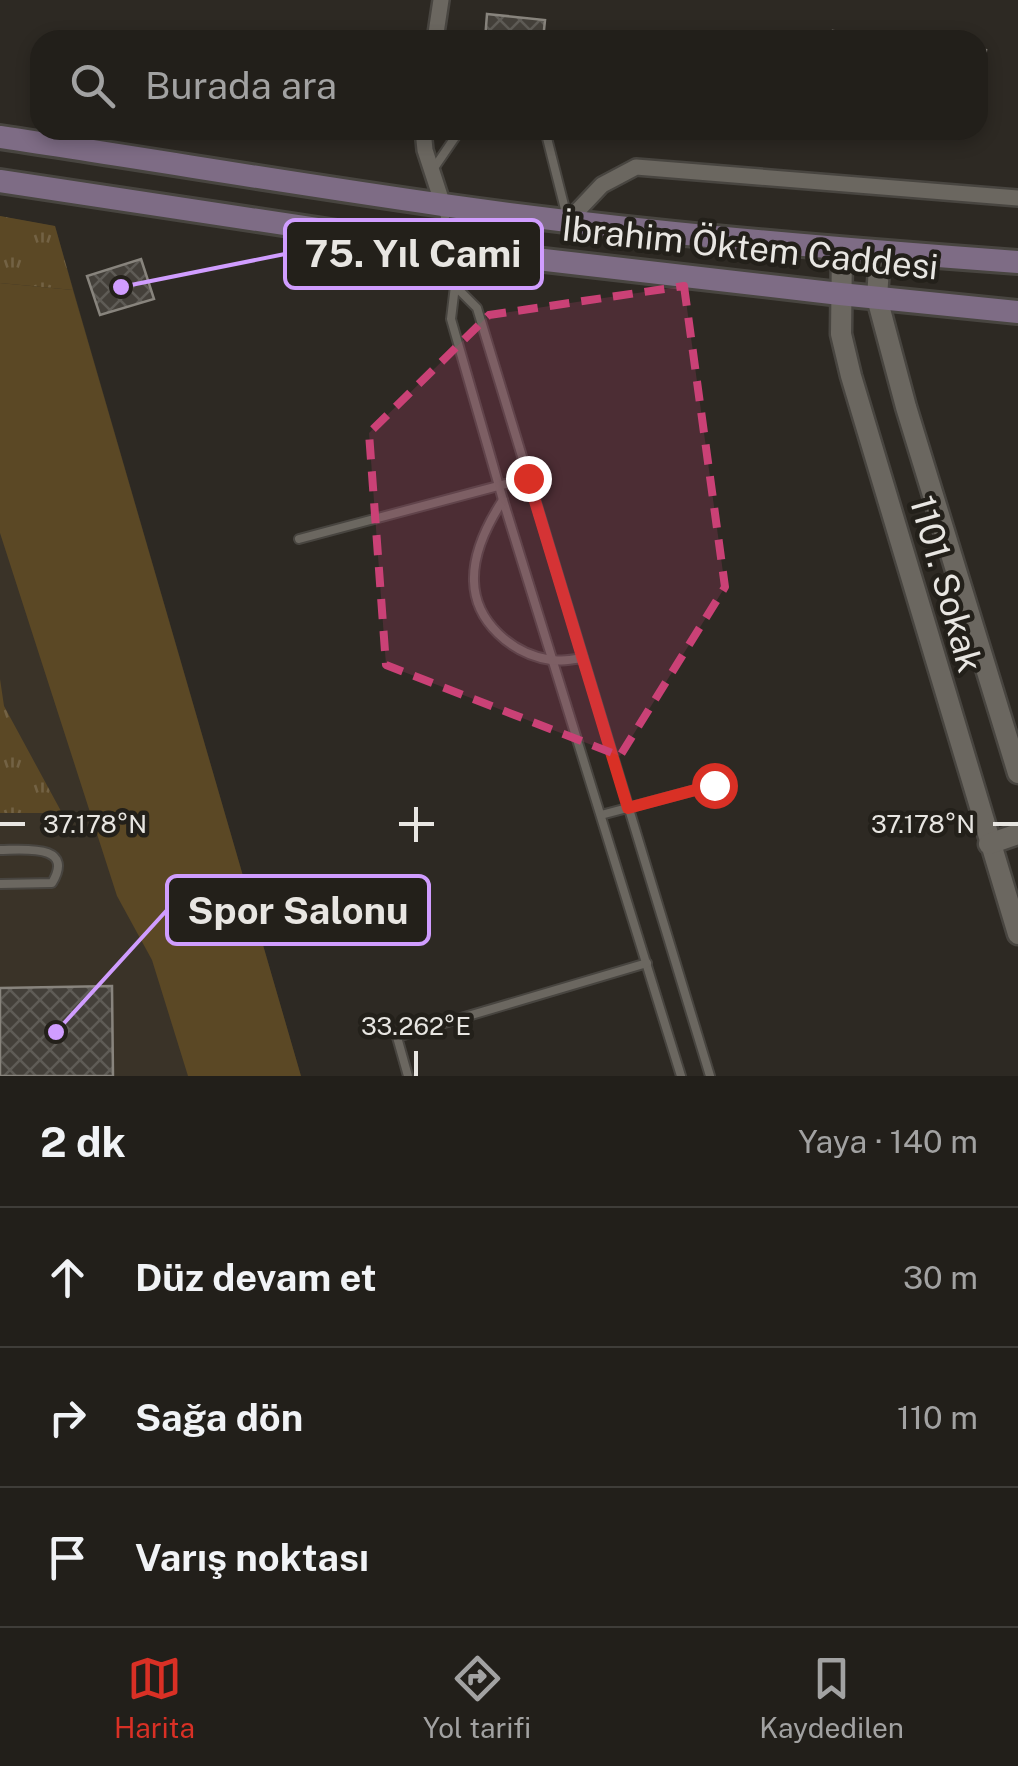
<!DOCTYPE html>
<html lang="tr">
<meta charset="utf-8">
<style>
:root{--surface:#221f1a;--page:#2a2723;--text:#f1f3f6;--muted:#a2a2a2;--line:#3f3d39;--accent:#d93025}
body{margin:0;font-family:"Public Sans",sans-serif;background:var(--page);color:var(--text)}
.stop{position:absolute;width:30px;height:30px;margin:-22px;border:8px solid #d93025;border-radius:50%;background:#fff}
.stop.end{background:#d93025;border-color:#fff;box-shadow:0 2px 10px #0008}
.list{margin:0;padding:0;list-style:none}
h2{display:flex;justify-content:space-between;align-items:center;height:130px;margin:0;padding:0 40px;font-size:42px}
h2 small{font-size:32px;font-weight:400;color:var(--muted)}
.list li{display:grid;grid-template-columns:65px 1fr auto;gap:30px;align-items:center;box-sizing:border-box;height:140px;padding:0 40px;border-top:2px solid var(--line)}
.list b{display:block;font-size:38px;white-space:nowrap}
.list em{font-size:32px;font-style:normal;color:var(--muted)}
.icon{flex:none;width:55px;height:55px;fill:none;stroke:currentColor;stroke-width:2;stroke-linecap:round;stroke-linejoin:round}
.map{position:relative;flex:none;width:1018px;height:1076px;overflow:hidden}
.search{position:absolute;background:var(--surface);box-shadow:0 5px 15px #0003;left:30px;right:30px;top:30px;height:110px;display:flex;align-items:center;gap:25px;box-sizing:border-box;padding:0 35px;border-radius:30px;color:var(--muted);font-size:38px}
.sheet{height:550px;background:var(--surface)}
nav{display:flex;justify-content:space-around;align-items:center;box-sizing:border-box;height:140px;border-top:2px solid var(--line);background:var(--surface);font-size:28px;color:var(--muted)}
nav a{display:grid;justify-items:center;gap:5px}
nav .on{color:var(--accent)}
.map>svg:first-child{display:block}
.built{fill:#3a3328}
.grass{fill:url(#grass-tufts)}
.garden{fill:#5b4825}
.building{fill:url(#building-cross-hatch);stroke:#88847d;stroke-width:2.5}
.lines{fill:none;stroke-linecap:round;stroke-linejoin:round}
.service-casing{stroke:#484540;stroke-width:12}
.minor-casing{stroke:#484540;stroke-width:20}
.tertiary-casing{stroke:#484540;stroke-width:25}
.secondary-casing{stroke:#484540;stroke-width:28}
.service{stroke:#6b6760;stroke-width:8}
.minor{stroke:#6b6760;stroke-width:15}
.tertiary{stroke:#6b6760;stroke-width:20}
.secondary{stroke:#7e6c85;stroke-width:22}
.route{stroke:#d93025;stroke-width:12}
.marked{fill:#ca4176;fill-opacity:0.2;stroke:#ca4176;stroke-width:8;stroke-dasharray:20 12;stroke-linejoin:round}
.ticks{fill:none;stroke:#e8e6e2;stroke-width:4}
.labels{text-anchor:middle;stroke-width:9;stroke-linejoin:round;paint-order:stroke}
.street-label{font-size:35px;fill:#e8e6e2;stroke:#23201a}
.ticks-label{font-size:25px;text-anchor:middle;fill:#e8e6e2;stroke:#23201a;stroke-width:9;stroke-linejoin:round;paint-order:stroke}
.leader{fill:none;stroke:#d09dff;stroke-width:4}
.callout-dot{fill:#d09dff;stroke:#23201a;stroke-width:4}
.callout{fill:#23201a;stroke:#d09dff;stroke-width:4}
.callout-label{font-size:38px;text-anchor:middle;font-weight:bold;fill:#e8e6e2}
</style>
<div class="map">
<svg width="1018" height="1076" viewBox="0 0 1018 1076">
<defs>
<pattern id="grass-tufts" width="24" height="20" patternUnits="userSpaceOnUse" patternTransform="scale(2.5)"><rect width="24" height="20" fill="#5b4825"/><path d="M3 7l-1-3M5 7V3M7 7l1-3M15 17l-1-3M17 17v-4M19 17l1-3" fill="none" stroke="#736244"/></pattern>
<pattern id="building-cross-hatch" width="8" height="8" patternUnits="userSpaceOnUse" patternTransform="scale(2.5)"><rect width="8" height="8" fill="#44403a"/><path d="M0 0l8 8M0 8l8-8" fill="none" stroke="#5f5c56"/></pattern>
</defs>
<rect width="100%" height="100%" fill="#2d2923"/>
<path class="built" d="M0 216 55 226 301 1076H0Z"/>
<g class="grass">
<path d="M0 216 55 226 73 290 0 283Z"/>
<path d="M0 679 4 706 62 813H0Z"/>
</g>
<path class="garden" d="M0 283 73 290 301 1076H188L152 960 117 896 0 533Z"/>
<g class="building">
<path d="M487 14 545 20 543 40H485Z"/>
<path d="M833 31 902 40H832Z"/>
<path d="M978 49 986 50 978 110Z"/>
<path d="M141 259 154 299 100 315 87 276Z"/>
<path d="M112 986 113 1076H0V988Z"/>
</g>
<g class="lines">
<defs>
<g id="service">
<path d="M545 130 567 217"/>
<path d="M432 171 460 130"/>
<path d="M444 211 455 286 451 319 503 500 681 1076"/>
<path d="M455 286 477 308 710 1076"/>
<path d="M503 500C488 523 473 552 474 581 475 622 512 654 551 660 561 662 573 659 583 658"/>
<path d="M299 539 528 478"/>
<path d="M601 815 714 785"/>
<path d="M0 850C22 850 76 843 52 883L0 884"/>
<path d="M408 1076 397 1037 647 963"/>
</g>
<g id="minor">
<path d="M435 40 441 0"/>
<path d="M423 130 425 150 443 205"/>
<path d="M568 221 602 185 636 167 1018 198"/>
</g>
<g id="tertiary">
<path d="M842 248 841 334 851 376 1018 934"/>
<path d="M880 252 877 298 906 407 1018 773"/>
<path d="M989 844 1018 834"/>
</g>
<g id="secondary">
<path d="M0 137C148 159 295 184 443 205 634 232 826 248 1018 262"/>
<path d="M0 181 449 249 840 294 1018 312"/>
</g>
</defs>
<use href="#service" class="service-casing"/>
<use href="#minor" class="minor-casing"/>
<use href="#tertiary" class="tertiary-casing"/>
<use href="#secondary" class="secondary-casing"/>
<use href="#service" class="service"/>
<use href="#minor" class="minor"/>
<use href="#tertiary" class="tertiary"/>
<use href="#secondary" class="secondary"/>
</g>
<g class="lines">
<path class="route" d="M528 478 628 808 714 785"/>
</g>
<path class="marked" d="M684 286 725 587 620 756 386 665 369 433 489 315Z"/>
<path class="ticks" d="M416 807V842M0 824H25M399 824H434M993 824H1018M416 1051V1076"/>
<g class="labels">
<g class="street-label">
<text transform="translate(750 248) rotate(6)" y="12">İbrahim Öktem Caddesi</text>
<text transform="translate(946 584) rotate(74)" y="12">1101. Sokak</text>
</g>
</g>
<g class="ticks-label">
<text x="95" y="833">37.178°N</text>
<text x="923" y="833">37.178°N</text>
<text x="416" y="1035">33.262°E</text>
</g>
<path class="leader" d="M121 287L285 254M56 1032L167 910"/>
<g class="callout-dot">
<circle cx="121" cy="287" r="10"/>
<circle cx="56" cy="1032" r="10"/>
</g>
<g class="callout">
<rect x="285" y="220" width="257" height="68" rx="10"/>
<rect x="167" y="876" width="262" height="68" rx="10"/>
</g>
<g class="callout-label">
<text x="413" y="267">75. Yıl Cami</text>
<text x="298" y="924">Spor Salonu</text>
</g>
</svg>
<div class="stop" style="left:714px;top:785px"></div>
<div class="stop end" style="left:528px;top:478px"></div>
<div class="search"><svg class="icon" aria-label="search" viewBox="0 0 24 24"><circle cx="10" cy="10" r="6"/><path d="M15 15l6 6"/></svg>Burada ara</div>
</div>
<section class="sheet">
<h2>2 dk<small>Yaya · 140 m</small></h2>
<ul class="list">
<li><svg class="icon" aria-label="ahead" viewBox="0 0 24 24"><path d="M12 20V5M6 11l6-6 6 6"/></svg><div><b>Düz devam et</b></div><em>30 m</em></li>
<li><svg class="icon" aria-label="right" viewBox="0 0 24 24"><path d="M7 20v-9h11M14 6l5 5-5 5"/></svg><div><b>Sağa dön</b></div><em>110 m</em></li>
<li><svg class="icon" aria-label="arrive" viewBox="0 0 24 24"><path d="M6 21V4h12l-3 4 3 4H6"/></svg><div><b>Varış noktası</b></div></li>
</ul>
</section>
<nav>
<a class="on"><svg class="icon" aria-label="map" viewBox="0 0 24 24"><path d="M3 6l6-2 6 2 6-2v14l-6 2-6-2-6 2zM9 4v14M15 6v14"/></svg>Harita</a>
<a><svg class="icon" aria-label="directions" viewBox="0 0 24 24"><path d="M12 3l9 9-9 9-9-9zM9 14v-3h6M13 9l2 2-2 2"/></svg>Yol tarifi</a>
<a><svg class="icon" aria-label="saved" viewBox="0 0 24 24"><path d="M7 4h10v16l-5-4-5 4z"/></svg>Kaydedilen</a>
</nav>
